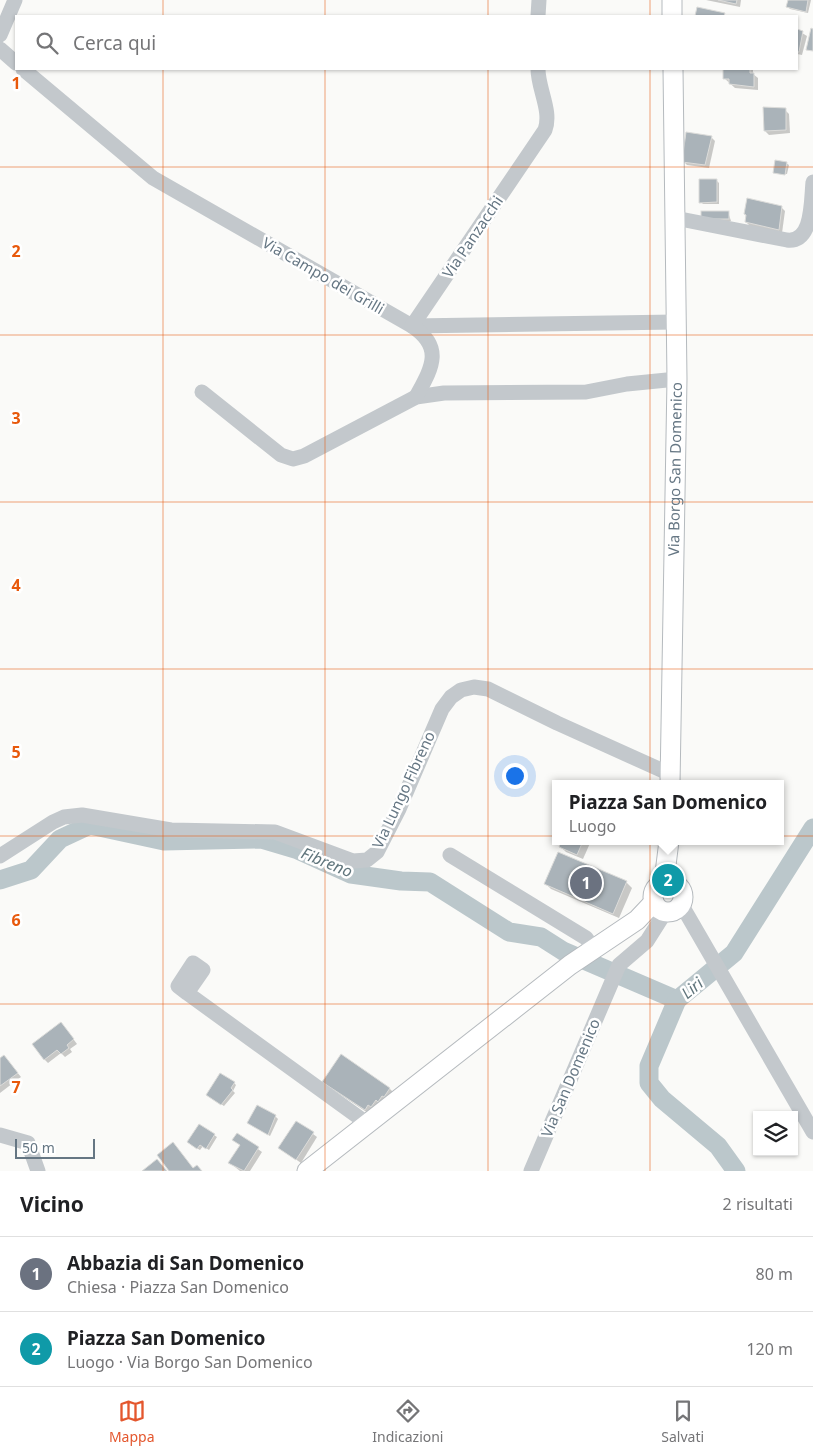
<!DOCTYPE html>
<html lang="it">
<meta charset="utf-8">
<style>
:root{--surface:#fff;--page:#f2f2f2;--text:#202124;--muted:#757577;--line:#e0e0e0;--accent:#e4572e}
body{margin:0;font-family:"Noto Sans",sans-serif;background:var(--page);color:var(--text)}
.controls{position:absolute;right:15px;bottom:15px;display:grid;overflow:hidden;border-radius:0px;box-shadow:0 1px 4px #0004}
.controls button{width:45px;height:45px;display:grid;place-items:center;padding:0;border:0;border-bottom:1px solid var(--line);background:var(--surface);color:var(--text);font:25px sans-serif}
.scale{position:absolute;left:15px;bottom:12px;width:80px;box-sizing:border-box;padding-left:5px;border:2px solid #657683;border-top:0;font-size:14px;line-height:18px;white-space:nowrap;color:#657683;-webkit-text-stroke:4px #fff;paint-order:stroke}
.you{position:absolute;left:514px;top:775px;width:18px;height:18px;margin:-12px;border:4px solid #fff;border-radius:50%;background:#1a73e8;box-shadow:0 0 0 8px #1a73e833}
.badge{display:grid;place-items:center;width:32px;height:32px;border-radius:50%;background:var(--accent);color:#fff;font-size:16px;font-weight:700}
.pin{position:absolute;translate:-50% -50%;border:2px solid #fff;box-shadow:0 1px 5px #0006}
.popup{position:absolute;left:552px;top:780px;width:232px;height:65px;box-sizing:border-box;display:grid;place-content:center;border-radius:0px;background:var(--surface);filter:drop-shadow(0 1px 4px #0005);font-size:16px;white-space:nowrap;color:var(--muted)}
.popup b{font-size:19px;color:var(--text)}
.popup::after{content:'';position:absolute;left:50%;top:100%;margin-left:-10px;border:10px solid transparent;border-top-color:var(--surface)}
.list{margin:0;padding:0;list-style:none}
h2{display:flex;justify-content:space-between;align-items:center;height:65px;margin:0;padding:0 20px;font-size:21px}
h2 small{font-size:16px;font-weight:400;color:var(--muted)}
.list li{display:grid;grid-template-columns:32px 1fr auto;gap:15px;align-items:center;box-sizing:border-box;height:75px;padding:0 20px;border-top:1px solid var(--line)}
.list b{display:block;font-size:19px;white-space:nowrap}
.list p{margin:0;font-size:16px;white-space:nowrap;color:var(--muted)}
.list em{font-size:16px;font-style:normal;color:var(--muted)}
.icon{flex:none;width:28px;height:28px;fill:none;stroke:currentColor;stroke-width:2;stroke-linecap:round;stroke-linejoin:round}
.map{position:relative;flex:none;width:813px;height:1171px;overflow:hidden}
.search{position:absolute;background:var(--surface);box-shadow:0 1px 4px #0004;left:15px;right:15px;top:15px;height:55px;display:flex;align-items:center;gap:12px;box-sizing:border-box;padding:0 18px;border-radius:0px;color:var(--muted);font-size:19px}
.sheet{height:215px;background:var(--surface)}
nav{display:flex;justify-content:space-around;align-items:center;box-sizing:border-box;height:70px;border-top:1px solid var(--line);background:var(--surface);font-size:14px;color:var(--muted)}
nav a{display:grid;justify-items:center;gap:2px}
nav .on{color:var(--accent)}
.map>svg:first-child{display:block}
.shadow{fill:#0003}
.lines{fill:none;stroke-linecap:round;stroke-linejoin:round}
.river{stroke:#bbc7cb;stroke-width:19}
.building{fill:#aab3b9;stroke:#dcdcda}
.major-casing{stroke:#b5babe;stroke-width:21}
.minor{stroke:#c3c8cc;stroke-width:15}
.major{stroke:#fff;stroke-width:19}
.grid{fill:none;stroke:#e8590c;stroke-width:1;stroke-opacity:0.55}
.labels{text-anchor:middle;stroke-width:5;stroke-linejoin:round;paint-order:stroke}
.street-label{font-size:15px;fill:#657683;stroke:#fff}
.water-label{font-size:16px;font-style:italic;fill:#60757c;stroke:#fff}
.grid-label{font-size:16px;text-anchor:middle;font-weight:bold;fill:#e8590c;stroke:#fff;stroke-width:5;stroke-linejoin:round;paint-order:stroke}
</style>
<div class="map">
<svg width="813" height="1171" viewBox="0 0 813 1171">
<rect width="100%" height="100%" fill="#fafaf8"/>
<g class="shadow">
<path d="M706 0H741L740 7Z"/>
<path d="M789 0H811L808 13 790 9 788 7Z"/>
<path d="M797 30 807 36 802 55 797 54Z"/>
<path d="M724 69H753V74L758 78V90L735 88 724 78Z"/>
<path d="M785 110 789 114 790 133 769 135 765 131Z"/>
<path d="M711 137 715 141 709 168 687 165 683 161Z"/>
<path d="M786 163 789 165 787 174 775 173Z"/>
<path d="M716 180 719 183V204H703L701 202Z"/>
<path d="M781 207 785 211 782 233 750 226 746 222Z"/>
<path d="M728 212 731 221H705Z"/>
<path d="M563 841H591L583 859 566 852 560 846Z"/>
<path d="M559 854 626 882 632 888 619 918 551 889 546 884Z"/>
<path d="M65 1028 77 1044 70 1049 72 1052 65 1057 61 1053 48 1063 44 1059Z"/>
<path d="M341 1056 390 1089 395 1094 371 1115 329 1087Z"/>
<path d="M0 1060 8 1061 21 1077 0 1093Z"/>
<path d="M234 1083 236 1085 233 1091 235 1093 224 1106 210 1097Z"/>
<path d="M275 1116 278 1119 270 1136 251 1125Z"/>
<path d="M297 1122 317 1137 301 1163 280 1148Z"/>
<path d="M199 1125 217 1137 209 1150 203 1146 200 1150 191 1145Z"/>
<path d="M237 1134 262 1152 250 1171H240L230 1163 241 1146 233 1140Z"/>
</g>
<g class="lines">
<g class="river">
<path d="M0 880 31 870 60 839 90 825 164 841 261 839 298 850 351 874 401 881 430 882 509 932 541 937 563 951 677 1000"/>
<path d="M736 1171 718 1146 662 1099 649 1083V1066L677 1000 734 953 813 828"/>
</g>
</g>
<g class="building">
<path d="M718 0H737L736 4Z"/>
<path d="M788 0H808L806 12 786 7Z"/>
<path d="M697 7 725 13 724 16H695Z"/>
<path d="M811 28 813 29V51L806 50Z"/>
<path d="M797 29 803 31 799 52H797Z"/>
<path d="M723 69H750V73H754V87L729 84V79H723Z"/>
<path d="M763 107 786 108V130L764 131Z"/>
<path d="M686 132 712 136 705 165 682 162Z"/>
<path d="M775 160 787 162 785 175 773 173Z"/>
<path d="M699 179H717V202L699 203Z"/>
<path d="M747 198 782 206 779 230 745 222 746 215 744 214Z"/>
<rect x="701" y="211" width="28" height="8"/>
<path d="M561 841H583L577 855 559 847Z"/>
<path d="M558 852 627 881 613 914 544 884Z"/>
<path d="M61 1022 74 1039 67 1045 69 1048 61 1054 57 1050 44 1060 32 1044Z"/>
<path d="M341 1054 390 1088 384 1097 382 1096 378 1102 376 1100 371 1107 368 1105 365 1110 322 1082Z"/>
<path d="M4 1055 18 1073 0 1086V1058Z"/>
<path d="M220 1073 235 1082 231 1088 233 1090 221 1105 206 1095Z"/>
<path d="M257 1105 276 1115 268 1135 247 1123Z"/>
<path d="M296 1121 314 1132 296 1160 278 1148Z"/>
<path d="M199 1124 215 1134 206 1149 200 1145 197 1149 187 1142Z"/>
<path d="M237 1133 259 1147 244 1171 228 1163 240 1145 232 1140Z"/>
<path d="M173 1142 193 1168 197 1165 202 1171H169L157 1155Z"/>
<path d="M157 1159 167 1171H142Z"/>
</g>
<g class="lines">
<defs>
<g id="major">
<path d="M672 0V16"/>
<path id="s1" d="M670 784 677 379 673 69"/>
<path d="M667 882 665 873 669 841"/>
<circle cx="668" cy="897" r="15"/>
<path d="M307 1171 570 965 637 920 654 902"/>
</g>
</defs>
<use href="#major" class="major-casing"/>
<g class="minor">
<path d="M538 16 539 0"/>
<path d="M0 35 15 0"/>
<path d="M0 49 16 63"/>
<path d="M23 69 153 178 412 326 676 322"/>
<path d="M675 218 787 240C813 243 811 201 813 182"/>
<path d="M202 392 281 455 293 459 304 456 416 397 444 393 586 392 627 384 677 379"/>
<path d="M416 397C431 369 445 348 412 326L545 130C552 111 538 89 538 69"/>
<path d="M450 855 586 938 594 949"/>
<path d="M0 856 53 822 64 817 82 815 171 830 275 832 353 861 367 860 377 852 399 809 442 709 451 697 461 690 474 687 488 689 557 723 670 774"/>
<path d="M681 904 813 1132"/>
<path d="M187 993 203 970 193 963 178 986 187 993 368 1124"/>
<path d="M0 1135 28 1143 38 1171"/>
<path d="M531 1171 619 965 647 941 666 911"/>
</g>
<use href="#major" class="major"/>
</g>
<path class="grid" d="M163 0V16M325 0V16M488 0V16M650 0V16M163 69V1171M325 69V1171M488 69V1171M650 69V1171M0 167H813M0 335H813M0 502H813M0 669H813M0 836H813M0 1004H813"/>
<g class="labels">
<g class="street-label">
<text transform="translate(473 237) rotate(-56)" y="5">Via Panzacchi</text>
<text transform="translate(323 276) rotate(30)" y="5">Via Campo dei Grilli</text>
<text dy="5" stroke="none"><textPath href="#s1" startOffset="315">Via Borgo San Domenico</textPath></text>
<text transform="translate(404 790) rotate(-65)" y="5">Via Lungo Fibreno</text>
<text transform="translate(571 1078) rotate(-67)" y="5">Via San Domenico</text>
</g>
<g class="water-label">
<text transform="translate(327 862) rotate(22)" y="6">Fibreno</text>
<text transform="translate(692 988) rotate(-40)" y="6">Liri</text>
</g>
</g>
<g class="grid-label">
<text x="16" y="89">1</text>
<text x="16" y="257">2</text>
<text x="16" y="424">3</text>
<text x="16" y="591">4</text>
<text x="16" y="758">5</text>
<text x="16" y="926">6</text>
<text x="16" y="1093">7</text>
</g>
</svg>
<div class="controls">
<button><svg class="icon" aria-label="layers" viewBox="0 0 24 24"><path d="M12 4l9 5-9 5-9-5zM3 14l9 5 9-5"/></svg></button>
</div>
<div class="scale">50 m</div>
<div class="you"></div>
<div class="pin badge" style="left:586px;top:883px;background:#6b7280">1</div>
<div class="pin badge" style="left:668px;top:880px;background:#0f9aa8">2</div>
<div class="popup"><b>Piazza San Domenico</b>Luogo</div>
<div class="search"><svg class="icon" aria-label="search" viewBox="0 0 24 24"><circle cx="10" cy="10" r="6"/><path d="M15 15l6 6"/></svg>Cerca qui</div>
</div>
<section class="sheet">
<h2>Vicino<small>2 risultati</small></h2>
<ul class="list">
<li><span class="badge" style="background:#6b7280">1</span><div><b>Abbazia di San Domenico</b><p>Chiesa · Piazza San Domenico</p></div><em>80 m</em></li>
<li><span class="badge" style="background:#0f9aa8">2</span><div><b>Piazza San Domenico</b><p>Luogo · Via Borgo San Domenico</p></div><em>120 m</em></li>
</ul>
</section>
<nav>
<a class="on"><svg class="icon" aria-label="map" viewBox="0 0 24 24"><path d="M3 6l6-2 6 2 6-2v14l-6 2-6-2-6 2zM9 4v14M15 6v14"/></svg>Mappa</a>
<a><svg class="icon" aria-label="directions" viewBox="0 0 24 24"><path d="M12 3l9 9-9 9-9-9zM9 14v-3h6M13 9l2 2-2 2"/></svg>Indicazioni</a>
<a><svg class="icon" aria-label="saved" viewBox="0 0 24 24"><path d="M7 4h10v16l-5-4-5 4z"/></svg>Salvati</a>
</nav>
